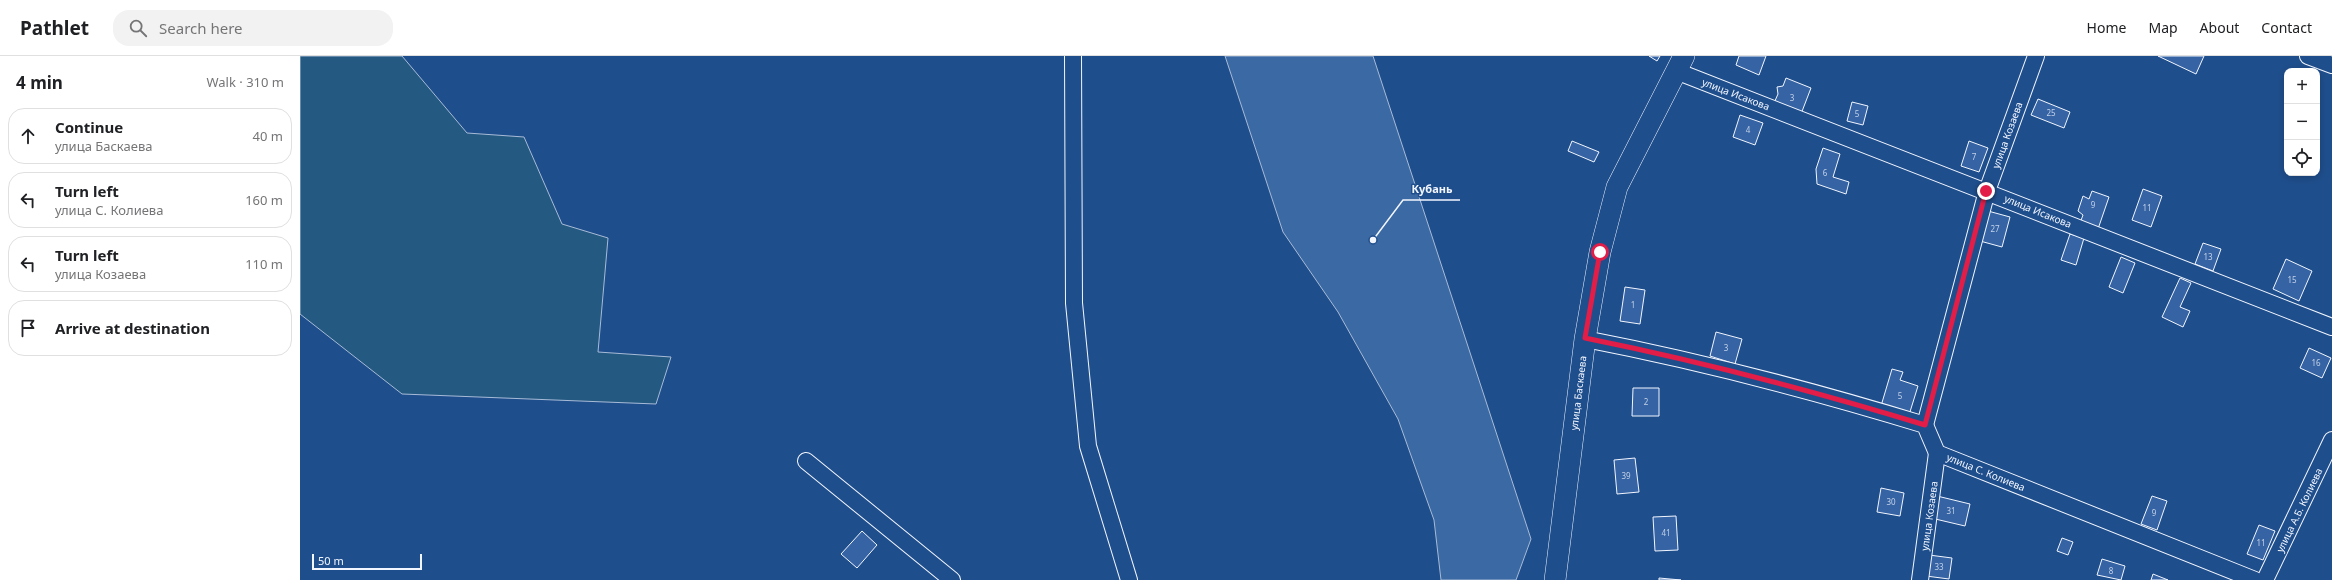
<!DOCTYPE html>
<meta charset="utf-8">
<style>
:root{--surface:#fff;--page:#f2f2f2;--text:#202124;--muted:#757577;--line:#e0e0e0}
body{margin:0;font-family:"Noto Sans",sans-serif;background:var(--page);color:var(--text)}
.controls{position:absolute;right:12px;top:12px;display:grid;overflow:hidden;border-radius:8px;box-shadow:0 2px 6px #0003}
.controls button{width:36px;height:36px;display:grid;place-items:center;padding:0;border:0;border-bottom:1px solid var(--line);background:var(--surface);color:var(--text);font:20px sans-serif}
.scale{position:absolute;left:12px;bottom:10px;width:110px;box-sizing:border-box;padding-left:4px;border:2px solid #f2f6ff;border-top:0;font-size:11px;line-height:14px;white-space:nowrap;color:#f2f6ff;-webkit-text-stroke:3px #1f4e8c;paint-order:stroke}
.stop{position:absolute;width:12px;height:12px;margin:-9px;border:3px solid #e11d48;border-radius:50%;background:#fff}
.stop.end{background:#e11d48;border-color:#fff;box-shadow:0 1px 4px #0008}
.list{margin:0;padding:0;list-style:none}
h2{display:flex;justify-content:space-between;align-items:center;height:52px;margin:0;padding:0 16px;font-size:17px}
h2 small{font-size:13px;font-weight:400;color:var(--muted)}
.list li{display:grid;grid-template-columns:26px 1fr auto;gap:12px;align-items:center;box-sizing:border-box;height:56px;margin:0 8px 8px;padding:0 8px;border:1px solid var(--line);border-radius:16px}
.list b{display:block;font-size:15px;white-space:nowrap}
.list p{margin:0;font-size:13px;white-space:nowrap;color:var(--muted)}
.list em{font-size:13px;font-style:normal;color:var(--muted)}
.icon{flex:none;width:22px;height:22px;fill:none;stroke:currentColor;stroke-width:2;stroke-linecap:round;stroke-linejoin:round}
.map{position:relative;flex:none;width:2032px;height:524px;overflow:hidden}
header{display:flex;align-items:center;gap:24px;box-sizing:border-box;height:56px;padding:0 20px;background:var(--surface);border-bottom:1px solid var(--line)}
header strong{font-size:19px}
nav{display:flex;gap:22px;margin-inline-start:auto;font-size:14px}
.search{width:280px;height:36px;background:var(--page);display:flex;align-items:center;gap:10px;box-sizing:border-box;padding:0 14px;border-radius:16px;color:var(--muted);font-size:15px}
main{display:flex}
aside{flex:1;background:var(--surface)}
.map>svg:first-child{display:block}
.green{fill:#245a82;stroke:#a8bbd7}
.water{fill:#3b69a3;stroke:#a8bbd7}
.building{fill:#3563a3;stroke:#f2f6ff}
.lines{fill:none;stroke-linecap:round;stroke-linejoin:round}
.minor-casing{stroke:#f2f6ff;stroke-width:18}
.major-casing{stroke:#f2f6ff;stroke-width:22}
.minor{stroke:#1f4e8c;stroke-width:16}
.major{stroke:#1f4e8c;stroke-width:21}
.route{stroke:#e11d48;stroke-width:5}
.labels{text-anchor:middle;stroke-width:3;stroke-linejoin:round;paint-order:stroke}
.number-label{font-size:8px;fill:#c3d1e8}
.street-label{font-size:10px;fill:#f2f6ff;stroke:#1f4e8c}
.leader{fill:none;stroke:#f2f6ff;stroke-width:1.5}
.callout-dot{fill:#f2f6ff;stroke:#1f4e8c;stroke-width:1.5}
.callout-label{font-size:11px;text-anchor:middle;font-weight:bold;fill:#f2f6ff;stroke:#1f4e8c;stroke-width:3;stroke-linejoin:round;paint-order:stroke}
</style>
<header>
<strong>Pathlet</strong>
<div class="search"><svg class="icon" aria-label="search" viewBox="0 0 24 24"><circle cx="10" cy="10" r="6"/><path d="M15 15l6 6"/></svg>Search here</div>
<nav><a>Home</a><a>Map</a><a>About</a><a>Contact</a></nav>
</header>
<main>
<aside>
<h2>4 min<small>Walk · 310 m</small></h2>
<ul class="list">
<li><svg class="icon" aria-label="ahead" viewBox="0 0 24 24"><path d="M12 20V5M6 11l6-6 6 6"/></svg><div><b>Continue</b><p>улица Баскаева</p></div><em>40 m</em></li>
<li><svg class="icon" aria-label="left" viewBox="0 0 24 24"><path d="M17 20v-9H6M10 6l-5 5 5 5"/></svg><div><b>Turn left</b><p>улица С. Колиева</p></div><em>160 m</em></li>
<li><svg class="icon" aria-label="left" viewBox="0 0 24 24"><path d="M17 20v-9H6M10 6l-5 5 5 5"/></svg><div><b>Turn left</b><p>улица Козаева</p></div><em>110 m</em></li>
<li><svg class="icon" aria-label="arrive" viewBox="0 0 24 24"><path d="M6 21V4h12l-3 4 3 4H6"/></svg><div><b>Arrive at destination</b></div></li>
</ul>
</aside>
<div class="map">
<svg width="2032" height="524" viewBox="0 0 2032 524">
<rect width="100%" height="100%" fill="#1f4e8c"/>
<path class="green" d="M0 0H102L167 77 224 81 262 168 308 182 298 296 371 301 356 348 102 338 0 258Z"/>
<path class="water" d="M925 0H1073L1231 483 1216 524H1141L1134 464 1098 363 1038 256 983 176Z"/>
<g class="building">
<path d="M1349 0H1360L1357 5Z"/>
<path d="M1439 0H1466L1459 19 1436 9Z"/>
<path d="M1858 0H1904L1896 18Z"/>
<path d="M1486 22 1511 32 1501 58 1474 47 1478 38 1477 31 1483 30Z"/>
<path d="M1738 43 1770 56 1764 72 1731 59Z"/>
<path d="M1552 46 1568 50 1563 69 1547 65Z"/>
<path d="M1440 59 1463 67 1455 89 1433 81Z"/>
<path d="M1272 85 1299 96 1294 106 1268 95Z"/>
<path d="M1669 85 1688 92 1679 116 1661 110Z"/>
<path d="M1523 92 1540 98 1533 121 1549 126 1546 138 1517 128 1516 113Z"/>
<path d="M1843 133 1862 140 1851 171 1832 164Z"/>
<path d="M1792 135 1809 141 1798 173 1780 167 1783 159 1778 155 1783 140 1789 143Z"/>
<path d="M1688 155 1710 161 1702 191 1680 185Z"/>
<path d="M1770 178 1784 182 1776 209 1761 204Z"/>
<path d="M1903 187 1921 193 1913 215 1895 208Z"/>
<path d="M1821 201 1835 207 1823 237 1809 231Z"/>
<path d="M1986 203 2012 215 1999 245 1973 233Z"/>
<path d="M1880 222 1891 227 1880 251 1890 255 1883 271 1862 261Z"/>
<path d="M1325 231 1345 234 1340 268 1320 265Z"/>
<path d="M1416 276 1442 283 1435 308 1410 300Z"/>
<path d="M2009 292 2031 302 2022 322 2000 312Z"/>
<path d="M1592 313 1603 316 1600 324 1618 330 1609 359 1581 350Z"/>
<path d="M1333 332H1359V360H1332Z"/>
<path d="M1335 402 1339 436 1317 438 1314 404Z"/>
<path d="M1581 432 1604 437 1600 460 1577 456Z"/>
<path d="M1637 440 1670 448 1665 470 1631 462Z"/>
<path d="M1852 440 1867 445 1857 474 1841 468Z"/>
<path d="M1376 460 1378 494 1355 495 1353 461Z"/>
<path d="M1959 469 1975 475 1963 504 1947 498Z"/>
<path d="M562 475 577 489 557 512 541 498Z"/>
<path d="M1762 482 1773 486 1768 499 1757 495Z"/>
<path d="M1629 499 1652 502 1649 523 1626 520Z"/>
<path d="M1802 503 1825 510 1821 524 1797 519Z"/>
<path d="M1853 518 1868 524H1851Z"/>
<path d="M1359 522 1381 524H1359Z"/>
</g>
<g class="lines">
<defs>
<g id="minor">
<path d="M773 0 774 247 788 390 829 524"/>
<path d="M2008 0 2032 9"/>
<path d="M1376 15 2032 271"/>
<path d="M1285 283C1399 305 1514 335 1625 369L1637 397 1955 524"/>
<path d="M1625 369 1687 135 1736 0"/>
<path d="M506 405 652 524"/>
<path d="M1620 524 1637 397"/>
<path d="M1965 524 2032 384"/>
</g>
<path id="major" d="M1255 524 1285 283 1300 196 1317 131 1384 0"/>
</defs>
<use href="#minor" class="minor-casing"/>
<use href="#major" class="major-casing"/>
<use href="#minor" class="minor"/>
<use href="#major" class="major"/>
</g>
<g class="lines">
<path class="route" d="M1300 196 1285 282C1399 305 1514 335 1625 369L1686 135"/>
</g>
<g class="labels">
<g class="number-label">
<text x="1492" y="45">3</text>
<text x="1751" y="60">25</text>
<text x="1557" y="61">5</text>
<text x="1448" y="77">4</text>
<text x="1674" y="104">7</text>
<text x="1525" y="120">6</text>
<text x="1793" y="152">9</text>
<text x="1847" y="155">11</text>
<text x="1695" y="176">27</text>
<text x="1908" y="204">13</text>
<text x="1992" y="227">15</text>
<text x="1333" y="252">1</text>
<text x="1426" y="295">3</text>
<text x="2016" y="310">16</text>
<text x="1600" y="343">5</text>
<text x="1346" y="349">2</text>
<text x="1326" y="423">39</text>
<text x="1591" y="449">30</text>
<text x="1651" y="458">31</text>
<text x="1854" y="460">9</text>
<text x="1366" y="480">41</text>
<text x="1961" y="490">11</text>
<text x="1639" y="514">33</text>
<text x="1811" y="518">8</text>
</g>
<g class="street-label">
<text transform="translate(1436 38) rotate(21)" y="4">улица Исакова</text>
<text transform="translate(1707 79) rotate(-70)" y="4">улица Козаева</text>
<text transform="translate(1738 155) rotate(22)" y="4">улица Исакова</text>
<text transform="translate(1278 337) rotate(-83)" y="4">улица Баскаева</text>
<text transform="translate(1686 416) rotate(22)" y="4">улица С. Колиева</text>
<text transform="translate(1999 454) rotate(-64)" y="4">улица А.Б. Колиева</text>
<text transform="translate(1629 460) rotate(-82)" y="4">улица Козаева</text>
</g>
</g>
<path class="leader" d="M1073 184L1103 144H1160"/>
<circle class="callout-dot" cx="1073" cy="184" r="4"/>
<g class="callout-label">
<text x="1132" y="137">Кубань</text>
</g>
</svg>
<div class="controls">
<button>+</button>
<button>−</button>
<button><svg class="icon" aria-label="locate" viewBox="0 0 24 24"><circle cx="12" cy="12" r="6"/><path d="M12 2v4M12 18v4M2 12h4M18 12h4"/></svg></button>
</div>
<div class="scale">50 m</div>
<div class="stop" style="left:1300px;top:196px"></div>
<div class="stop end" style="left:1686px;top:135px"></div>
</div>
</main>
